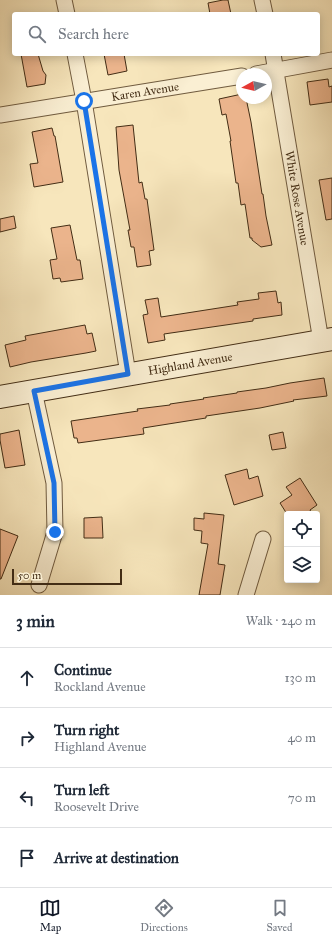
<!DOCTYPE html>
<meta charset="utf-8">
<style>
:root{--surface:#fff;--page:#f6f6f7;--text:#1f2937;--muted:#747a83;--line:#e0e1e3;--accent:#111827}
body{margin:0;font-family:"IM FELL Great Primer",serif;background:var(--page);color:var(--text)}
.controls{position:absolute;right:12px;bottom:12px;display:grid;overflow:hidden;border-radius:4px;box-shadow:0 2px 10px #0003}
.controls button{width:36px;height:36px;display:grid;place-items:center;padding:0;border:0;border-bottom:1px solid var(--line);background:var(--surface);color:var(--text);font:20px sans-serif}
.compass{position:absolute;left:236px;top:68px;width:36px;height:36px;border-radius:50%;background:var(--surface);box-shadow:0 2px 10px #0003;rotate:262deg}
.scale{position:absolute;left:12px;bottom:10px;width:110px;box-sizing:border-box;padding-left:4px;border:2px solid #432d15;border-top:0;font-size:11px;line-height:14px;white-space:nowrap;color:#432d15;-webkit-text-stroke:3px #faefd3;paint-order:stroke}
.stop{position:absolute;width:12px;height:12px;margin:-9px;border:3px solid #1a73e8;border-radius:50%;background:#fff}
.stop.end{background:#1a73e8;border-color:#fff;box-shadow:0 1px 4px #0008}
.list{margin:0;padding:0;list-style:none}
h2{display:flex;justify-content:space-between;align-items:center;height:52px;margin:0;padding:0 16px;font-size:17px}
h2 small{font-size:13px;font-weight:400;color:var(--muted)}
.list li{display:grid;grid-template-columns:26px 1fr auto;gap:12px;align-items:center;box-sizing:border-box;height:60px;padding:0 16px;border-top:1px solid var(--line)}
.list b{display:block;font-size:15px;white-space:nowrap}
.list p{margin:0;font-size:13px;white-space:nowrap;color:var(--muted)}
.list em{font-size:13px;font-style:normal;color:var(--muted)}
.icon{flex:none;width:22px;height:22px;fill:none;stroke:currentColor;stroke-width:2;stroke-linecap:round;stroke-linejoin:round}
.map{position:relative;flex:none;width:332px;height:595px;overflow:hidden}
.search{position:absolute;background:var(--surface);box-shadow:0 2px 10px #0003;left:12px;right:12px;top:12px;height:44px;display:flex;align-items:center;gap:10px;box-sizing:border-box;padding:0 14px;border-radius:4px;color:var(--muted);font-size:15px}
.sheet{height:292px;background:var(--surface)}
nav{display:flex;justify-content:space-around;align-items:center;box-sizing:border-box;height:56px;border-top:1px solid var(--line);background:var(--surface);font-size:11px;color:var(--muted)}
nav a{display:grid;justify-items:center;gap:2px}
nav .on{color:var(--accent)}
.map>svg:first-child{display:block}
.building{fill:#ebb48c;stroke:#432d15}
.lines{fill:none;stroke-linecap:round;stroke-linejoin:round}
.street-casing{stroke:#705b3f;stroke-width:17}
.secondary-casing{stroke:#432d15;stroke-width:24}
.street{stroke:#faefd3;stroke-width:15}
.secondary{stroke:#faefd3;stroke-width:22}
.route{stroke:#1a73e8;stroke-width:5}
.labels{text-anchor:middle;stroke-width:3.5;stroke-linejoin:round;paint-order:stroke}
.street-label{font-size:12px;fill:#432d15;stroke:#faefd3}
</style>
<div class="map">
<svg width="332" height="595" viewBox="0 0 332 595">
<rect width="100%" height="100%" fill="#f7e6bc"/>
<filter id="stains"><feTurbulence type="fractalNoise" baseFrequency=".005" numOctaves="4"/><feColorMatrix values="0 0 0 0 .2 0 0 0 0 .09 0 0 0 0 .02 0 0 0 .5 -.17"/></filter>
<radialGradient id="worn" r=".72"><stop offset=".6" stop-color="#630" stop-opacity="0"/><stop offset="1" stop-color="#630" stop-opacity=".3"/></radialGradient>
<g class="building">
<path d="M223 0H228L231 14H210L208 3Z"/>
<path d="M21 54H38L43 71 46 75 45 84 27 87Z"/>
<path d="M104 54H124L127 71 108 75Z"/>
<path d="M328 79 329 87 332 86V102L310 105 307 82Z"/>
<path d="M242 94V98H246L251 122 262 194H263L266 216 272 245 261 247 252 240V238H250L245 204 241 205 238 183H236L230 141H231L226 114 222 115 219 99Z"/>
<path d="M133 125 139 183 142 182 145 199H147L154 250 149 251 151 265 137 267 134 247H131L128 230H130L119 170 116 127Z"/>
<path d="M52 128 54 136H55L63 182 34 187 30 164 38 163 32 132Z"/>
<path d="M332 178V219L326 220 319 180Z"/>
<path d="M14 216 16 228 0 232V219Z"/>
<path d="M70 225 77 260H80L83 279 61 282 60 278 53 279 50 260 57 259 51 228Z"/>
<path d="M276 291 278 303 281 302 282 315 253 319V321L164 334 165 340 148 343 143 315 148 314 145 300 158 298 161 317 238 305 237 302 259 299 258 293Z"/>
<path d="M85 325 87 334 92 333 96 351 86 353 31 362 10 367 5 345 26 340 25 336Z"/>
<path d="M324 378 327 396 293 400 294 401 260 408 206 416V418L143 428 144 434 78 443 77 438H74L71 421 138 411 137 409 170 405V404L204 399 203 398 237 393V392L266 388 290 383Z"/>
<path d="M19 430 25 465 5 468 0 440V434Z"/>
<path d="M283 432 286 448 272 450 269 435Z"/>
<path d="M247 469 249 479 258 476 263 496 234 505 225 475Z"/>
<path d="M300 478 317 505 310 510 312 514H287L280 503 292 495 286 487Z"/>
<path d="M204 513 224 515 218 564 225 565 220 595H199L208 544 201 543 202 531 194 530V518L204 519Z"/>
<path d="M102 517 103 538H84V518Z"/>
<path d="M0 529 18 536 1 579H0Z"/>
</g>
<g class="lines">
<defs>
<g id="street">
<path d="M64 0 67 14"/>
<path d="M262 0 265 14"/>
<path d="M75 54 84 101 128 374"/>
<path id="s1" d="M273 54 321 341"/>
<path d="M256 74 332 60"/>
<path id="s2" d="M0 115 242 76"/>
<path d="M34 391 54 483 55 532 39 585"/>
<path d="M246 595 263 539"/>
</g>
<g id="secondary">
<path id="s3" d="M0 397 332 339"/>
</g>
</defs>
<use href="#street" class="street-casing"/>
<use href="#secondary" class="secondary-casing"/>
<use href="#street" class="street"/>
<use href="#secondary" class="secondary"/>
</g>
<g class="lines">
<path class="route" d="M55 532 54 483 34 391 128 374 84 101"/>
</g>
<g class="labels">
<g class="street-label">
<text dy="4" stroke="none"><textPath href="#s2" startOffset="147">Karen Avenue</textPath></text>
<text dy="4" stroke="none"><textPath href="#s1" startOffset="146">White Rose Avenue</textPath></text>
<text dy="4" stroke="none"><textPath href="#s3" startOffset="193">Highland Avenue</textPath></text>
</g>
</g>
<rect width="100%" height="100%" filter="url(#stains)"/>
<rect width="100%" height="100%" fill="url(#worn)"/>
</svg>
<div class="controls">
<button><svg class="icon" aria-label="locate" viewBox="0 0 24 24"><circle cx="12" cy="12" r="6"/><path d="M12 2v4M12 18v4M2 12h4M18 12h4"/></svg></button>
<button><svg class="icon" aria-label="layers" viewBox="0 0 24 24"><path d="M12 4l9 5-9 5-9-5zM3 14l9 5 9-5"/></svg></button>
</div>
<svg class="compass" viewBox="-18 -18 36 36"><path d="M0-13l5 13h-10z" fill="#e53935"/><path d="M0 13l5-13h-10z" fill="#747a83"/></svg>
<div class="scale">50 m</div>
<div class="stop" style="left:84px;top:101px"></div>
<div class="stop end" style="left:55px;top:532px"></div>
<div class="search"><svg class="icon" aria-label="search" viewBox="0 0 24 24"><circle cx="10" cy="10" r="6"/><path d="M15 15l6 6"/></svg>Search here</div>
</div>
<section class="sheet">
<h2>3 min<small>Walk · 240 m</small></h2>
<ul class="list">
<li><svg class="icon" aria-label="ahead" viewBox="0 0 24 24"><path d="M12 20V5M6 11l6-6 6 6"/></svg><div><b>Continue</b><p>Rockland Avenue</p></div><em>130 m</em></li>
<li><svg class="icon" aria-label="right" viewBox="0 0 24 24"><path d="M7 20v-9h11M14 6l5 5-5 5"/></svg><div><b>Turn right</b><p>Highland Avenue</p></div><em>40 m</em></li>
<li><svg class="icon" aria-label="left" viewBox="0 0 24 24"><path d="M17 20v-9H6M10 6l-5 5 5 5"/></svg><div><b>Turn left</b><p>Roosevelt Drive</p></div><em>70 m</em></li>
<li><svg class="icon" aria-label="arrive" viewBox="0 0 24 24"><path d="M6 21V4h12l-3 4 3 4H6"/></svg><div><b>Arrive at destination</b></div></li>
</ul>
</section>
<nav>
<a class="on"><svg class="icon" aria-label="map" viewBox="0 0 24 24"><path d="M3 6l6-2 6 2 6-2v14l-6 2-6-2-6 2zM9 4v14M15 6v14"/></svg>Map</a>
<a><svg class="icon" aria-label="directions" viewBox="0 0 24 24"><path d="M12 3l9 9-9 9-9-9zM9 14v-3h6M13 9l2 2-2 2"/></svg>Directions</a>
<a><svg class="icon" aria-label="saved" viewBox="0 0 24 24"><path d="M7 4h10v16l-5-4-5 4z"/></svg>Saved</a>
</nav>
